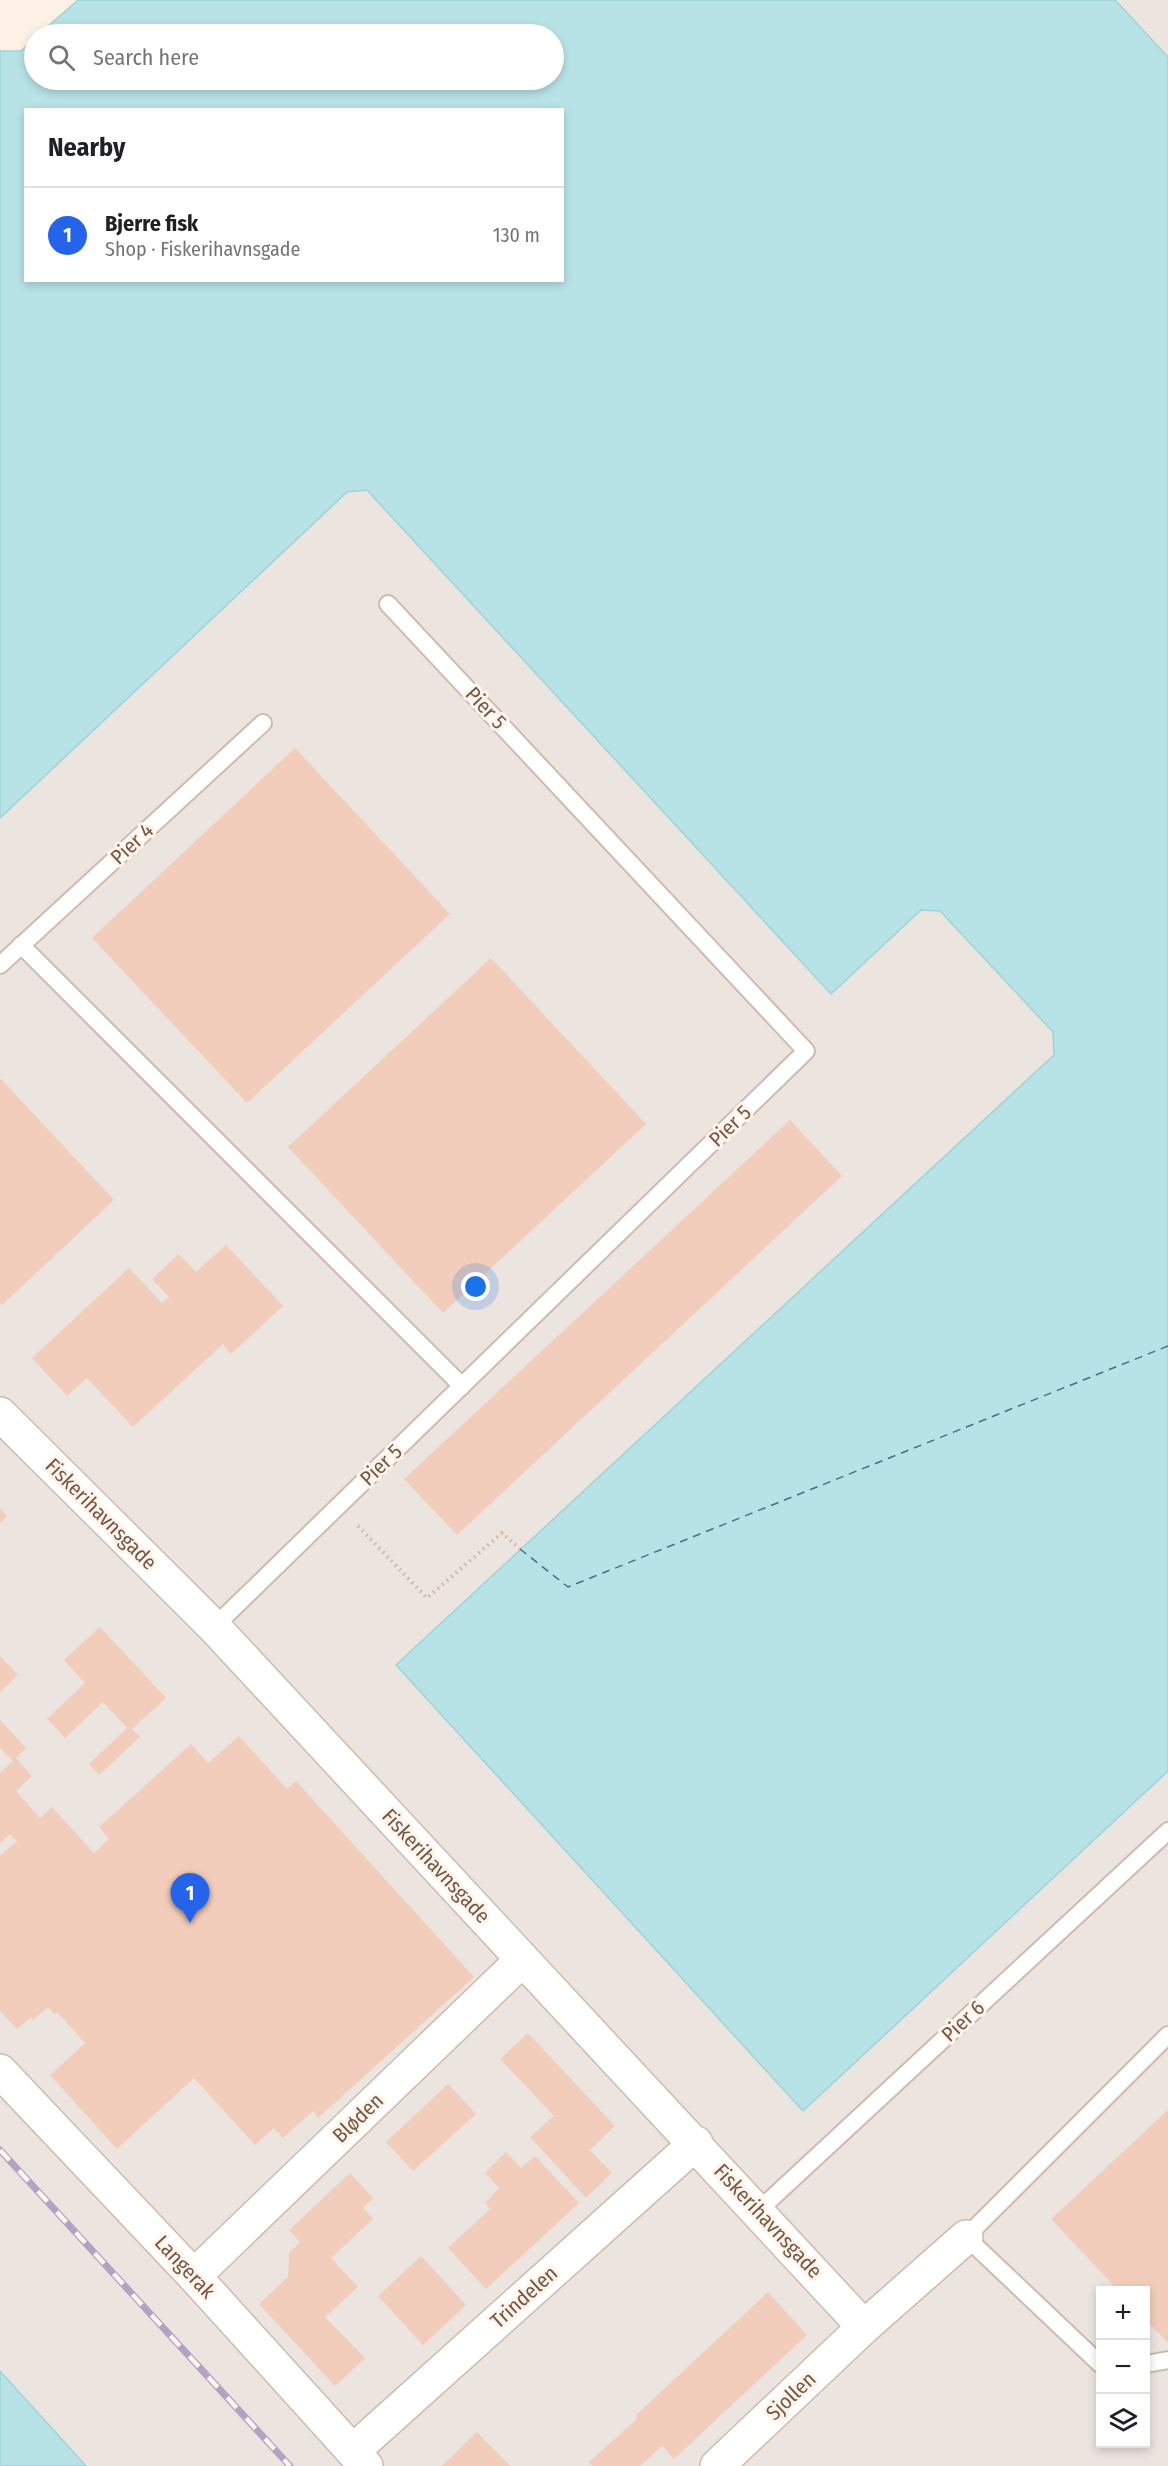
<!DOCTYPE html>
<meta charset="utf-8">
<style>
:root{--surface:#fff;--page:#f2f2f2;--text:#202124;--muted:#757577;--line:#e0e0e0;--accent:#2563eb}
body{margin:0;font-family:"Fira Sans Condensed",sans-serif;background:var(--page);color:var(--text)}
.controls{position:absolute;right:18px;bottom:18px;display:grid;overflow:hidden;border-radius:0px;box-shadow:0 3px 9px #0003}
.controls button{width:54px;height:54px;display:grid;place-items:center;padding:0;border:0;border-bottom:2px solid var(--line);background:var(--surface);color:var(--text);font:30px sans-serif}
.you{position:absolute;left:476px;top:1287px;width:21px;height:21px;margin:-15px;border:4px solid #fff;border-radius:50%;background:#1a73e8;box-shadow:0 0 0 9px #1a73e833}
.badge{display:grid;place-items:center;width:39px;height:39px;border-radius:50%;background:var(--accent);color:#fff;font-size:20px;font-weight:700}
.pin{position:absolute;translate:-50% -50px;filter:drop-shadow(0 2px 3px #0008)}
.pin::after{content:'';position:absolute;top:32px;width:21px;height:18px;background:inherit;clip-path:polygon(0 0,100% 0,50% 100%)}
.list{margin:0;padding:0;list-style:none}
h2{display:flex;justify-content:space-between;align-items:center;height:78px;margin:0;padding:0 24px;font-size:26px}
h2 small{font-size:20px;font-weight:400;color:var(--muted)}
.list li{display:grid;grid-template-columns:39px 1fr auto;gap:18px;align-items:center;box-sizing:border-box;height:96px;padding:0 24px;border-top:2px solid var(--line)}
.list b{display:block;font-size:22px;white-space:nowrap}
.list p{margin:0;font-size:20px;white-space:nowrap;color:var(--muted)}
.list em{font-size:20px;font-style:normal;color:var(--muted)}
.icon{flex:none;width:33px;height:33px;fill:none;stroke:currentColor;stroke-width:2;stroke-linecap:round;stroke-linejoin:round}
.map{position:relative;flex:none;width:1168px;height:2466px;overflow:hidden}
.search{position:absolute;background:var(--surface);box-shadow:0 3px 9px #0003;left:24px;top:24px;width:540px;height:66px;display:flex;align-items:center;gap:15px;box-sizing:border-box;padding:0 21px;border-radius:33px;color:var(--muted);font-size:22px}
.panel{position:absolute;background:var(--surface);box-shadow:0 3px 9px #0003;left:24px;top:108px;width:540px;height:174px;border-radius:0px}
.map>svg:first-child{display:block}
.industrial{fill:#ece4df;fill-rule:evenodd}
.water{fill:#b8e3e6;stroke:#9ed3d8;stroke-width:1.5;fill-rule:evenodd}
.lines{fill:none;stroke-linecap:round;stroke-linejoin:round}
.ferry{stroke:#3c757b;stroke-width:1.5;stroke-dasharray:8 6;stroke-linecap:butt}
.building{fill:#f2cdbb}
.lane-casing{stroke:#d0baad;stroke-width:20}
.street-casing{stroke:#d0baad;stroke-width:36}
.path{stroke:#d7b09f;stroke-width:4;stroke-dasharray:1.5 4.5;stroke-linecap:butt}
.lane{stroke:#fff;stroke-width:16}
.street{stroke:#fff;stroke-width:33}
.rail-casing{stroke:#b3a2c6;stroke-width:7}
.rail{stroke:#fff5eb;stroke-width:4.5;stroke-dasharray:14;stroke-linecap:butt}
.labels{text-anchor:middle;stroke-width:6;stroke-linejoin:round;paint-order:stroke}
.street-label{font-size:21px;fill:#755649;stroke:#fff5eb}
</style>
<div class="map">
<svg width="1168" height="2466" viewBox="0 0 1168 2466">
<rect width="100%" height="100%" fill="#fcf1e4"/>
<g class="industrial">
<path d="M1115 0H1168V57Z"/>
<path d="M367 490 830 994 921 910 940 911 1053 1032 1054 1055 803 2111 1168 1771V2466H86L0 2371V818L347 491ZM1100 2290H1146V2444H1100Z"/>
</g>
<g class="water">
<path d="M78 0H1115L1168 57V1771L803 2111 396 1665 1054 1055 1053 1032 940 911 921 910 831 994 367 490 347 492 0 818V51H21L34 39V80H554V34H39ZM26 110H562V280H26Z"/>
<path d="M0 2371 86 2466H0Z"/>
</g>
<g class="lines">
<path class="ferry" d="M520 1549 568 1587 1168 1346"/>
</g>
<g class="building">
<path d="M295 748 450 914 247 1103 92 938Z"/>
<path d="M491 958 646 1124 443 1313 288 1147Z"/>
<path d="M0 1078 114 1200 2 1305 0 1302Z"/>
<path d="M790 1120 842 1176 457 1535 404 1479Z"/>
<path d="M226 1245 283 1306 231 1354 223 1344 133 1427 87 1378 67 1396 32 1358 129 1268 162 1303 169 1297 152 1279 179 1254 196 1272Z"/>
<path d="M0 1508 7 1516 0 1523Z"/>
<path d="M100 1627 166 1698 132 1729 140 1737 99 1775 89 1764 127 1728 103 1702 65 1738 47 1719 85 1683 64 1660Z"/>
<path d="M0 1656 18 1675 0 1692Z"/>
<path d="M0 1720 26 1748 16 1758 32 1776 16 1791 40 1818 52 1807 94 1853 109 1839 99 1827 191 1744 208 1763 239 1736 287 1789 296 1781 474 1977 318 2118 313 2111 283 2138 274 2128 255 2145 194 2078 117 2149 50 2075 85 2043 57 2012 55 2015 48 2007 33 2020 30 2018 17 2029 0 2011V1856L17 1841 10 1834 0 1843V1773L13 1761 0 1748Z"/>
<path d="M528 2033 615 2126 590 2150 612 2173 586 2198 530 2137 554 2116 500 2059Z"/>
<path d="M448 2084 476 2114 413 2171 386 2142Z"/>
<path d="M1168 2110V2343L1146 2320V2290H1118L1051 2219Z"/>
<path d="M506 2152 521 2168 535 2156 579 2203 486 2289 448 2248 490 2209 485 2203 499 2188 485 2173Z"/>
<path d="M350 2173 373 2198 363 2208 373 2219 331 2258 358 2287 325 2317 365 2358 335 2386 259 2304 288 2277 289 2253 300 2242 289 2230Z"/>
<path d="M421 2256 466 2305 423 2345 378 2296Z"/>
<path d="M768 2292 807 2335 674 2459 662 2446 640 2466H592L589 2462 637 2419 635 2416Z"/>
<path d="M477 2432 510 2466H442Z"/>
</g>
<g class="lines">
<defs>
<g id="lane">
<path d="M21 945 462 1386"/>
<path d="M0 965 263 723"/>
<path d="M214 1627 806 1051 388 604"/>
<path d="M758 2211 1168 1831"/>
<path d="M1100 2364 966 2237 1168 2035"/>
<path d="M1146 2364 1168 2360"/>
</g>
<g id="street">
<path d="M0 1414 214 1627 864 2327"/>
<path d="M0 2071 194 2276 366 2466"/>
<path d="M194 2276 522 1960"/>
<path d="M353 2451 696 2143"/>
<path d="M717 2466 864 2327 966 2237"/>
</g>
</defs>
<use href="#lane" class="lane-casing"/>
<use href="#street" class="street-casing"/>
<path class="path" d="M358 1526 427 1598 502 1533 520 1549"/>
<use href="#lane" class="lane"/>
<use href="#street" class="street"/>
<defs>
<path id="rail" d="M0 2150 290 2466"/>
</defs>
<use href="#rail" class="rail-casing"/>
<use href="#rail" class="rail"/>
</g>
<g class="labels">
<g class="street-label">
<text transform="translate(486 708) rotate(47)" y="7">Pier 5</text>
<text transform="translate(132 844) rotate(-43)" y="7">Pier 4</text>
<text transform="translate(730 1126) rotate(-44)" y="7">Pier 5</text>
<text transform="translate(381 1465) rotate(-44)" y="7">Pier 5</text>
<text transform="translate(101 1514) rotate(45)" y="7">Fiskerihavnsgade</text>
<text transform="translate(436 1866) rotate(47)" y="7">Fiskerihavnsgade</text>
<text transform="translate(963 2021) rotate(-43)" y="7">Pier 6</text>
<text transform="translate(358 2118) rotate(-44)" y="7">Bløden</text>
<text transform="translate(768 2221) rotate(47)" y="7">Fiskerihavnsgade</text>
<text transform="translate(185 2267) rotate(47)" y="7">Langerak</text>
<text transform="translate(524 2297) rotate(-42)" y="7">Trindelen</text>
<text transform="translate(791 2396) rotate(-44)" y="7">Sjollen</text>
</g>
</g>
</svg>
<div class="controls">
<button>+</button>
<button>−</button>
<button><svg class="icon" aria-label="layers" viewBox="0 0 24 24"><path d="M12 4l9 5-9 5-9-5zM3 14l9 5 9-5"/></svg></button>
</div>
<div class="you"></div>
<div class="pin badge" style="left:190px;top:1923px">1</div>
<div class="search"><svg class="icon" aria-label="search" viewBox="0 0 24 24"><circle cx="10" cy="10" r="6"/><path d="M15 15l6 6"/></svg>Search here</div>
<section class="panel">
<h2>Nearby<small></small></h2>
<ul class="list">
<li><span class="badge">1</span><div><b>Bjerre fisk</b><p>Shop · Fiskerihavnsgade</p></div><em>130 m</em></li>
</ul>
</section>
</div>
